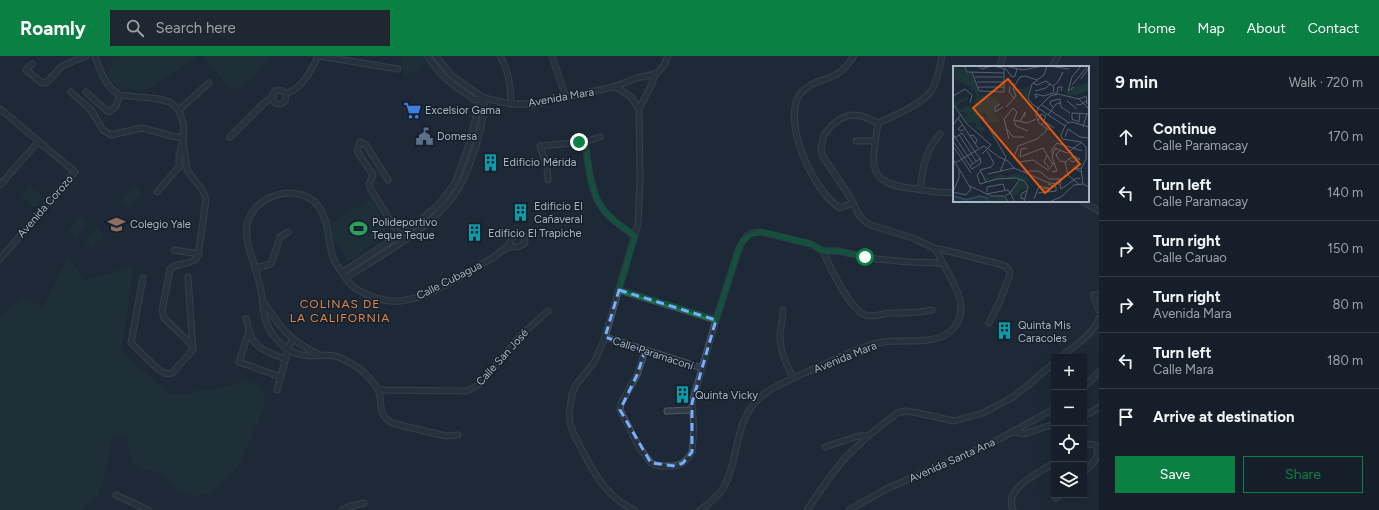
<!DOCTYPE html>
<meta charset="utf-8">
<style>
:root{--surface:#161f29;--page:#1f2731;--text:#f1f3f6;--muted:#9ea2a8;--line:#353d46;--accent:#0b8043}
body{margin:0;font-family:Figtree,sans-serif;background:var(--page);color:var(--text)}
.controls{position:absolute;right:12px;bottom:12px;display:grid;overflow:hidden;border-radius:0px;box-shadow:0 4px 16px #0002}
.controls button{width:36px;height:36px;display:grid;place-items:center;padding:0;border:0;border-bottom:1px solid var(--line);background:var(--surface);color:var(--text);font:20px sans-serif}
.stop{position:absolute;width:12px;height:12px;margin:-9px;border:3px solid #0b8043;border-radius:50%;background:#fff}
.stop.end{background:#0b8043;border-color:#fff;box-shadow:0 1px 4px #0008}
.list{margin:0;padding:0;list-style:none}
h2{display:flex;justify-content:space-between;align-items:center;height:52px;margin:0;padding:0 16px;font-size:17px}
h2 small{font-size:13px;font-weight:400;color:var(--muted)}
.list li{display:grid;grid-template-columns:26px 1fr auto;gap:12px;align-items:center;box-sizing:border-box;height:56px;padding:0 16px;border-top:1px solid var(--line)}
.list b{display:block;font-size:15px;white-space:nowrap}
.list p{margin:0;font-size:13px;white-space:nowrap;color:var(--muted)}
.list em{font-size:13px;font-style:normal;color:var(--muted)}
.actions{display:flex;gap:8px;padding:12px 16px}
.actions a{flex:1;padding:9px 0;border:1px solid var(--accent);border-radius:0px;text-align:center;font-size:14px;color:var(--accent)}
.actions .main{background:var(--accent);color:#fff}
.icon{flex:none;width:22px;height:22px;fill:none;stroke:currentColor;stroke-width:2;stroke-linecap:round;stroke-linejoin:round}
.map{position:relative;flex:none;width:1099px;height:454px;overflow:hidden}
header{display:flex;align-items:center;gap:24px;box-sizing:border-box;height:56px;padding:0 20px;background:var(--accent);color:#fff}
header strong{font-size:19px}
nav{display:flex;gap:22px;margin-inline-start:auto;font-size:14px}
.search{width:280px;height:36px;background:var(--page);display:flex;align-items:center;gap:10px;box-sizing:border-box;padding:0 14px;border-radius:0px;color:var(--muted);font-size:15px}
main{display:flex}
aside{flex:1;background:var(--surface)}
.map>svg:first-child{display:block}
.green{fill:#1f3638}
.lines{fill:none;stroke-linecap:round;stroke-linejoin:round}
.minor-casing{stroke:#4e5866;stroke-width:7}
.minor{stroke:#313b48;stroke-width:5}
.route{stroke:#0b8043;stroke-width:5}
.marked{fill:none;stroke:#75afff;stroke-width:3;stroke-dasharray:8 5;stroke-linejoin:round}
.labels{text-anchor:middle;stroke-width:3;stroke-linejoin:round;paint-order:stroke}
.street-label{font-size:11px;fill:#aab5c5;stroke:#16202c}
.poi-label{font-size:11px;fill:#aab5c5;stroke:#16202c;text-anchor:start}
.neighbourhood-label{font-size:12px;letter-spacing:1px;fill:#dd874d;stroke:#16202c}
.inset-river{fill:none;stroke:#2c445f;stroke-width:2}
.inset-road{fill:none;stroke:#556170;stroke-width:1}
.view{fill:#e8590c;fill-opacity:0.15;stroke:#e8590c;stroke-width:2}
.inset-edge{fill:none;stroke:#aab5c5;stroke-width:2}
</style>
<header>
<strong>Roamly</strong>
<div class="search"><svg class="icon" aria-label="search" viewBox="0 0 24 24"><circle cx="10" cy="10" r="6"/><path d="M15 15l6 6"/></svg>Search here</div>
<nav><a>Home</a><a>Map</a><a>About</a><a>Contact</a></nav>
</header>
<main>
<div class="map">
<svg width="1099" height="454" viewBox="0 0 1099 454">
<rect width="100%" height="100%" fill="#1d2937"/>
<g class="green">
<path d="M118 0H199L147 34 120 33 109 22 111 3Z"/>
<path d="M203 0H271L250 25 231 34Z"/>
<path d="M400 0H423L428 6 402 22 404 16Z"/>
<path d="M29 130 44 142 35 152 21 140Z"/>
<path d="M134 130 142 136 129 151 121 145Z"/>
<path d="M371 142 388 176 349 206 333 182 331 168Z"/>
<path d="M81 160 88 166 76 181 68 174Z"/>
<path d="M96 172 104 179 92 192 85 186Z"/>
<path d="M68 200 84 225 132 210 133 218 121 293 135 308 169 337 184 339 194 335 214 334 246 324 263 333 265 351 238 411 217 432 206 438 195 441 178 436 159 416 144 413 132 407 127 382 114 379C108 395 105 434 94 444 91 447 86 449 83 451V454H0V260L21 242 43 251Z"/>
</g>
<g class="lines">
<defs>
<g id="minor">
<path d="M95 0C101 16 105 31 120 39L159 43 170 46 179 54 184 70 183 85 187 114 203 135 206 144 198 200C192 210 178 205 170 213L162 255 164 262 192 289"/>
<path d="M319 0 398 13"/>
<path d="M428 0C439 20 457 32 475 44L484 42"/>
<path d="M436 0 451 19 484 42 511 48H535L613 31 637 22 655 18 659 15 664 9 668 0"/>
<path d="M500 0C509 15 511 31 511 48"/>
<path d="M552 0 566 42"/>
<path d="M32 8 26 14 42 27 47 26 62 10 86 0"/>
<path d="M999 11 1003 0"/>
<path d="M1052 11 1058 0"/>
<path d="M613 31 619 33 631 41 639 53 640 124 638 168 605 281 595 305 576 329 572 338 569 358 570 367 573 376C587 405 604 442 635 454"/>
<circle cx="279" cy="41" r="7"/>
<path d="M71 36 91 54 103 74 111 79 142 72 172 80 183 82"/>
<path d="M86 36 107 55 109 56 116 50 120 39"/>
<path d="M285 38C302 33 311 15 318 0"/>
<path d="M0 53 75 116 0 203"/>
<path d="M639 53 652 28 655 18"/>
<path d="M179 54 209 27"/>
<path d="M878 67C872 110 864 128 917 133 929 135 941 138 954 136"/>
<path d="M878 67C894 60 928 46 934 30 938 21 940 10 942 0"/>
<path d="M230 81 264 47 273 41"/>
<path d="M856 85H875"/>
<path d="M585 86C588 105 590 136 602 152 610 163 623 172 635 180"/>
<path d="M388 124 366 89 360 86 357 95 373 119 369 128 371 134 402 183"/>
<path d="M548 124 547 111 540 90 585 86 600 81"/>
<path d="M0 129 38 86"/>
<path d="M920 134 924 108 930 92 940 78"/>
<path d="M157 136 179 111V99L183 86"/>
<path d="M1082 145 1099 155"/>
<path d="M853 147 840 152C814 136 781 66 800 38 810 25 825 25 837 18 845 14 849 6 854 0"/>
<path d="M936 193H940L999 208 1005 210 1009 214 1010 219 999 247 989 267"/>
<path d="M174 194 199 198"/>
<path d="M823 195C829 210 850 253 865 259 874 262 883 257 892 257 906 257 919 257 932 254"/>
<path d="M255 212 271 208 280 181 288 176"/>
<path d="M343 216 418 167 441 146 455 127 471 83 478 51 484 42"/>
<path d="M143 222 131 287 159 314C164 317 167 319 172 317L193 294 188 221"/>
<path d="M346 222C382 198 424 177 451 143 463 129 469 110 475 93 480 76 485 60 484 42"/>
<path d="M619 234 716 264"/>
<path d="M1099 238 1094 239V242L1099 254"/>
<path d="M264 247C281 272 290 285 318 298"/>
<path d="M783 254C783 262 781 271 780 279 780 295 786 308 793 322"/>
<path d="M246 263C248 267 248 271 249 275 254 293 271 298 286 303"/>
<path d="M249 275 239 306 281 321"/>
<path d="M605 281 702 312"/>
<path d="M645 295 637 319 621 347 620 354 640 393 651 407 659 410H675L683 407 689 401 692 396 694 374 692 347 716 264 738 195 743 185 747 180 752 177 761 176 811 188 823 195H838L876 203 910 206 941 207"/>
<path d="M1061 301C1074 290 1093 279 1099 262"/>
<path d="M1084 331 1099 316"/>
<path d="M277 334 288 294 292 284"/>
<path d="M378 334 467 335 480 328 521 279 548 255"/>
<path d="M667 355 692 354"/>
<path d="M1084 359 1090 357 1099 351"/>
<path d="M1013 376 1024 378 1054 368"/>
<path d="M458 379 446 380 395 368C375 359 384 351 379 336 374 325 363 314 352 308 347 305 340 301 335 300 326 298 317 300 309 300 293 299 282 291 273 279 268 272 264 261 263 252 263 238 258 221 254 208 250 195 245 182 247 169 253 138 300 125 319 151 330 167 327 184 333 201 336 209 347 226 354 231 367 241 389 248 406 244 424 241 444 230 460 221 471 214 482 208 494 201 498 198 503 193 507 192 514 190 520 193 525 186L524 180 521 178H516L513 181 507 192"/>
<path d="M1084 389 1093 388 1098 391C1099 403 1092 408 1084 416"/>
<path d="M825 391 858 380H868"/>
<path d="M116 439 148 454"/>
<path d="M1056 442 1061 439"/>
<path d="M342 454 351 450 364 447"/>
<path d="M700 454C709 448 718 440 724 431 741 400 732 360 767 336 782 326 801 319 818 311 839 302 860 290 883 286 904 283 938 290 953 273 975 247 946 219 936 193L915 183 868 168 859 159 850 141 822 99 821 90 824 79 831 70 840 63 850 59 862 60 878 67"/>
<path d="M807 454 829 422 845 402 868 380 897 357 906 355 918 357 954 365 983 357 1013 341 1027 330 1054 307"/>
<path d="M849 454 886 433 992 387 1054 353"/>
<path d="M1013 454C1003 432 1039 417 1054 407"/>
</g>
</defs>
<use href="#minor" class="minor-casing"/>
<use href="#minor" class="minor"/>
</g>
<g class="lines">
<path class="route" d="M579 86H585C588 105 590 135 602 152 610 163 623 172 635 180L619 234 670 249 716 264 740 189C747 179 755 175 767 177L811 188 823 195H838L865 201"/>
</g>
<path d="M0 0H1099V454H0ZM619 234 716 264 692 347V396L683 407 675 410 651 407 620 354 637 319 645 295 605 281Z" fill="#1d2937" fill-opacity=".55" fill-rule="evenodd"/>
<path class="marked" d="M619 234 716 264 692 347V396L683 407 675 410 651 407 620 354 637 319 645 295 605 281Z"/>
<defs>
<symbol id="supermarket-bare" viewBox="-9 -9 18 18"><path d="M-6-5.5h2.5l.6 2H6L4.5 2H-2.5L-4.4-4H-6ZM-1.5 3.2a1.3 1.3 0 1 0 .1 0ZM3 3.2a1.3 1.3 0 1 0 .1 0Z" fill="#3f7fe0" stroke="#16202c" stroke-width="2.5" paint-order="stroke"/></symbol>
<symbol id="civic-bare" viewBox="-9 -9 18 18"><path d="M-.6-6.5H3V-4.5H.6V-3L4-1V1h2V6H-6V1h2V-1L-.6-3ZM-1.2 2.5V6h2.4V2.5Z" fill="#5c6f8a" stroke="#16202c" stroke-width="2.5" paint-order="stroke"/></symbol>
<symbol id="building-bare" viewBox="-9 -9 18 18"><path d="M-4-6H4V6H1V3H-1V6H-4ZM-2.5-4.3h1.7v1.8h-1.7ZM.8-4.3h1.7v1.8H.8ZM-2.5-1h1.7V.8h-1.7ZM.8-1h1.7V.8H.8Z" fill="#0f9aa8" stroke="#16202c" stroke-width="2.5" paint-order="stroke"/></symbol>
<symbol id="school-bare" viewBox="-9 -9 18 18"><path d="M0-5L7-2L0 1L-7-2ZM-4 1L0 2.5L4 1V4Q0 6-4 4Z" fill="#8d6e63" stroke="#16202c" stroke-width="2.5" paint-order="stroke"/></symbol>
<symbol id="stadium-bare" viewBox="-9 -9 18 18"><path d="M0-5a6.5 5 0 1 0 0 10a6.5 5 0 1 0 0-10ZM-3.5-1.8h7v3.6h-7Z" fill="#2e9e5b" stroke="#16202c" stroke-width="2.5" paint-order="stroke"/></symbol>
</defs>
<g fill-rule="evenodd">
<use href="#supermarket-bare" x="400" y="42" width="25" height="25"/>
<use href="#civic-bare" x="412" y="68" width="25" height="25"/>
<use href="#building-bare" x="478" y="94" width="25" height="25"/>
<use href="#building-bare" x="508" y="144" width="25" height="25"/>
<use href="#school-bare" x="104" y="156" width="25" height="25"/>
<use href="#stadium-bare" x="346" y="160" width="25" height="25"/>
<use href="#building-bare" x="462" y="164" width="25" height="25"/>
<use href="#building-bare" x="992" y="262" width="25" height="25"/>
<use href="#building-bare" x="670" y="326" width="25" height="25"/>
</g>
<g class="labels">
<g class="street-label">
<text transform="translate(561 41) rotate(-10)" y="4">Avenida Mara</text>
<text transform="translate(45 150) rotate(-49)" y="4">Avenida Corozo</text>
<text transform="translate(449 224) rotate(-27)" y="4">Calle Cubagua</text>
<text transform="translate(653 297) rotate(18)" y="4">Calle Paramaconí</text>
<text transform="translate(502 301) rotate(-48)" y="4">Calle San José</text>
<text transform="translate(845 301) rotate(-22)" y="4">Avenida Mara</text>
<text transform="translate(952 404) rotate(-24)" y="4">Avenida Santa Ana</text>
</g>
<g class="poi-label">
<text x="425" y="58">Excelsior Gama</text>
<text x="437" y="84">Domesa</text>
<text x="503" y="110">Edificio Mérida</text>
<text x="534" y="154">Edificio El<tspan x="534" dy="13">Cañaveral</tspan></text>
<text x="372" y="170">Polideportivo<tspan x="372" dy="13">Teque Teque</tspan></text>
<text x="130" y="172">Colegio Yale</text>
<text x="488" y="181">Edificio El Trapiche</text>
<text x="1018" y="273">Quinta Mis<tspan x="1018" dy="13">Caracoles</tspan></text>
<text x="695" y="343">Quinta Vicky</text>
</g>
<g class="neighbourhood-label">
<text x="340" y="252">COLINAS DE<tspan x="340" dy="14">LA CALIFORNIA</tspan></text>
</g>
</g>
<g transform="translate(953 10)">
<rect width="136" height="136" fill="#1d2937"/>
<path d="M0 0 19 7 26 28 39 32 44 31 43 34 48 36 40 43 41 49 46 53 45 56H34L33 46 22 52 26 51 28 61H31L33 64 28 66 23 62V56L14 57 12 53 15 46 8 47 0 37 14 30 15 33 4 39 8 43 15 40 19 42 23 39 21 34 24 31 22 26 17 24 19 21 0 13V9L5 10 0 7ZM135 17V25L125 29H112L122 20ZM77 20 73 34 68 33V28L62 26 61 22 73 23ZM63 107 78 113 73 116 62 112 34 115 30 108 36 112 49 108 52 111ZM67 114 74 119 73 123H68L64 129 60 130 58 127ZM1 129 12 132 23 129 22 132 27 130 35 133 36 130 52 131 55 136H0Z" fill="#1f3638"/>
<path class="inset-river" d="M0 130 14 134 27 130 34 132V136"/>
<path class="inset-road" d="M11 0 14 6 51 7M25 0 29 3 38 0M41 0 53 3 59 11 62 10 64 3M52 0 70 4 89 0M94 0 91 9 79 18 75 32 79 38 112 60M95 0 116 3M19 6 26 25 51 26V2M22 11H51M128 13 136 2M24 16H51M80 17 84 19 93 15 101 21 100 27 91 30 82 28 83 32 85 30M119 19 134 1M57 20 56 26 61 32M100 20 105 16 110 6 108 8M25 21H51M121 21 115 25 119 11 128 0M82 25 93 22 97 18M101 28 104 27 105 21H109L108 25M0 30 12 23 19 29 17 37M107 33 108 41 117 47M126 33 133 30 134 38M114 35 124 43M0 38 14 58 38 79 29 88M47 38 42 41V46L50 41M123 38 127 39 134 35M89 39 115 56M53 41 63 30 60 22 67 11 72 10 84 14M100 41 97 38 98 35 107 33M119 47V53L126 56 127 47M119 47 136 48M95 49 103 38 107 37M29 50 53 91 47 106M5 52 25 82M61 54 74 57 83 53M61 54 63 60 75 65M85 55 88 48 93 50 89 59M91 55 101 62M67 56 72 46 71 51M114 57 119 56 136 61M113 58 108 69 109 73 128 76 133 81V93L128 103 130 118M0 59 8 48M9 59 5 63 8 65 11 63M130 61 134 47M93 62V65L84 73 65 80 61 91 67 96 80 94 95 104 101 97M54 63 60 71H71M96 64 86 57 83 49 85 42 97 30 105 28 126 33 136 43M0 68 20 98M6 69 23 95M17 70 20 69 24 74 22 78M112 71 115 63 127 71 136 72M0 73 9 67 27 93M56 73 51 53 60 42 64 46 61 54M0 75 19 103 28 97 27 93M0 80 18 107M74 82 68 83 67 91 90 82 100 99M107 85 103 88 104 91 107 95 112 96 115 109 126 118M99 88V83L104 77 129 85M94 89 91 96 96 101M0 93 18 123 13 129 0 126M112 96 116 93 119 91 121 90 127 93 119 96 116 93M2 97 31 80 46 91 55 95 61 102 96 117 107 118M17 100 28 92M128 102 122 103 129 106M70 105H86L96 113H108L107 118M27 106 24 109 27 118 44 113 63 112 71 115 75 120 71 136M99 106 104 105 99 91 102 82 114 87 129 76M35 108 61 102M33 116 27 104 38 101 41 97 34 85M107 118 108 123 124 112 127 113M17 120 38 130H51L56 136M0 126 6 112V103M34 126V121L50 118 52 124M85 127 103 125V121L95 118M33 128 55 124 57 127 52 130M71 133 68 132V128L73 125M81 133 86 120 96 122 90 123M62 136 57 127 67 113M96 136 108 131 121 119 130 118 136 121"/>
<path class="view" d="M55 13 127 98 92 127 20 42Z"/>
<rect width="136" height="136" class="inset-edge"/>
</g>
</svg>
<div class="controls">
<button>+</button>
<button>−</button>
<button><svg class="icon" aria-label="locate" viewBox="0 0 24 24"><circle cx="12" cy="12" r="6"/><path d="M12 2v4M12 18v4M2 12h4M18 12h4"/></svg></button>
<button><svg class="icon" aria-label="layers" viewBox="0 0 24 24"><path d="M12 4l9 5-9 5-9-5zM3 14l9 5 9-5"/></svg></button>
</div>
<div class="stop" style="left:865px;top:201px"></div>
<div class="stop end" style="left:579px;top:86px"></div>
</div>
<aside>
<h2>9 min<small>Walk · 720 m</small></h2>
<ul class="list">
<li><svg class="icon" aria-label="ahead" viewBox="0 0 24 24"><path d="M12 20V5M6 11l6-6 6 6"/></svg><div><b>Continue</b><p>Calle Paramacay</p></div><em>170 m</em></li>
<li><svg class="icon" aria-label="left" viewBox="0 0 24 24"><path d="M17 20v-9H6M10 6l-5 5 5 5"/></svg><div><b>Turn left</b><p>Calle Paramacay</p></div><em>140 m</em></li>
<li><svg class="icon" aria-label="right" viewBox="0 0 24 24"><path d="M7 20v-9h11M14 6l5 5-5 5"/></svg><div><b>Turn right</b><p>Calle Caruao</p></div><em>150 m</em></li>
<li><svg class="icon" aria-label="right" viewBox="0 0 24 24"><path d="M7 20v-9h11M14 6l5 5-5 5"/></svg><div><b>Turn right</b><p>Avenida Mara</p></div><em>80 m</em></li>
<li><svg class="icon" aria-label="left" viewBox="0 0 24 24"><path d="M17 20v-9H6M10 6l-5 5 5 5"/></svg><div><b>Turn left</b><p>Calle Mara</p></div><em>180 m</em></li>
<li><svg class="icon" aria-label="arrive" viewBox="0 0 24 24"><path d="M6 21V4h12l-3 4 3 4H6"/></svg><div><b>Arrive at destination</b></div></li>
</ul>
<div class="actions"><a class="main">Save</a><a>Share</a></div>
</aside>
</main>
